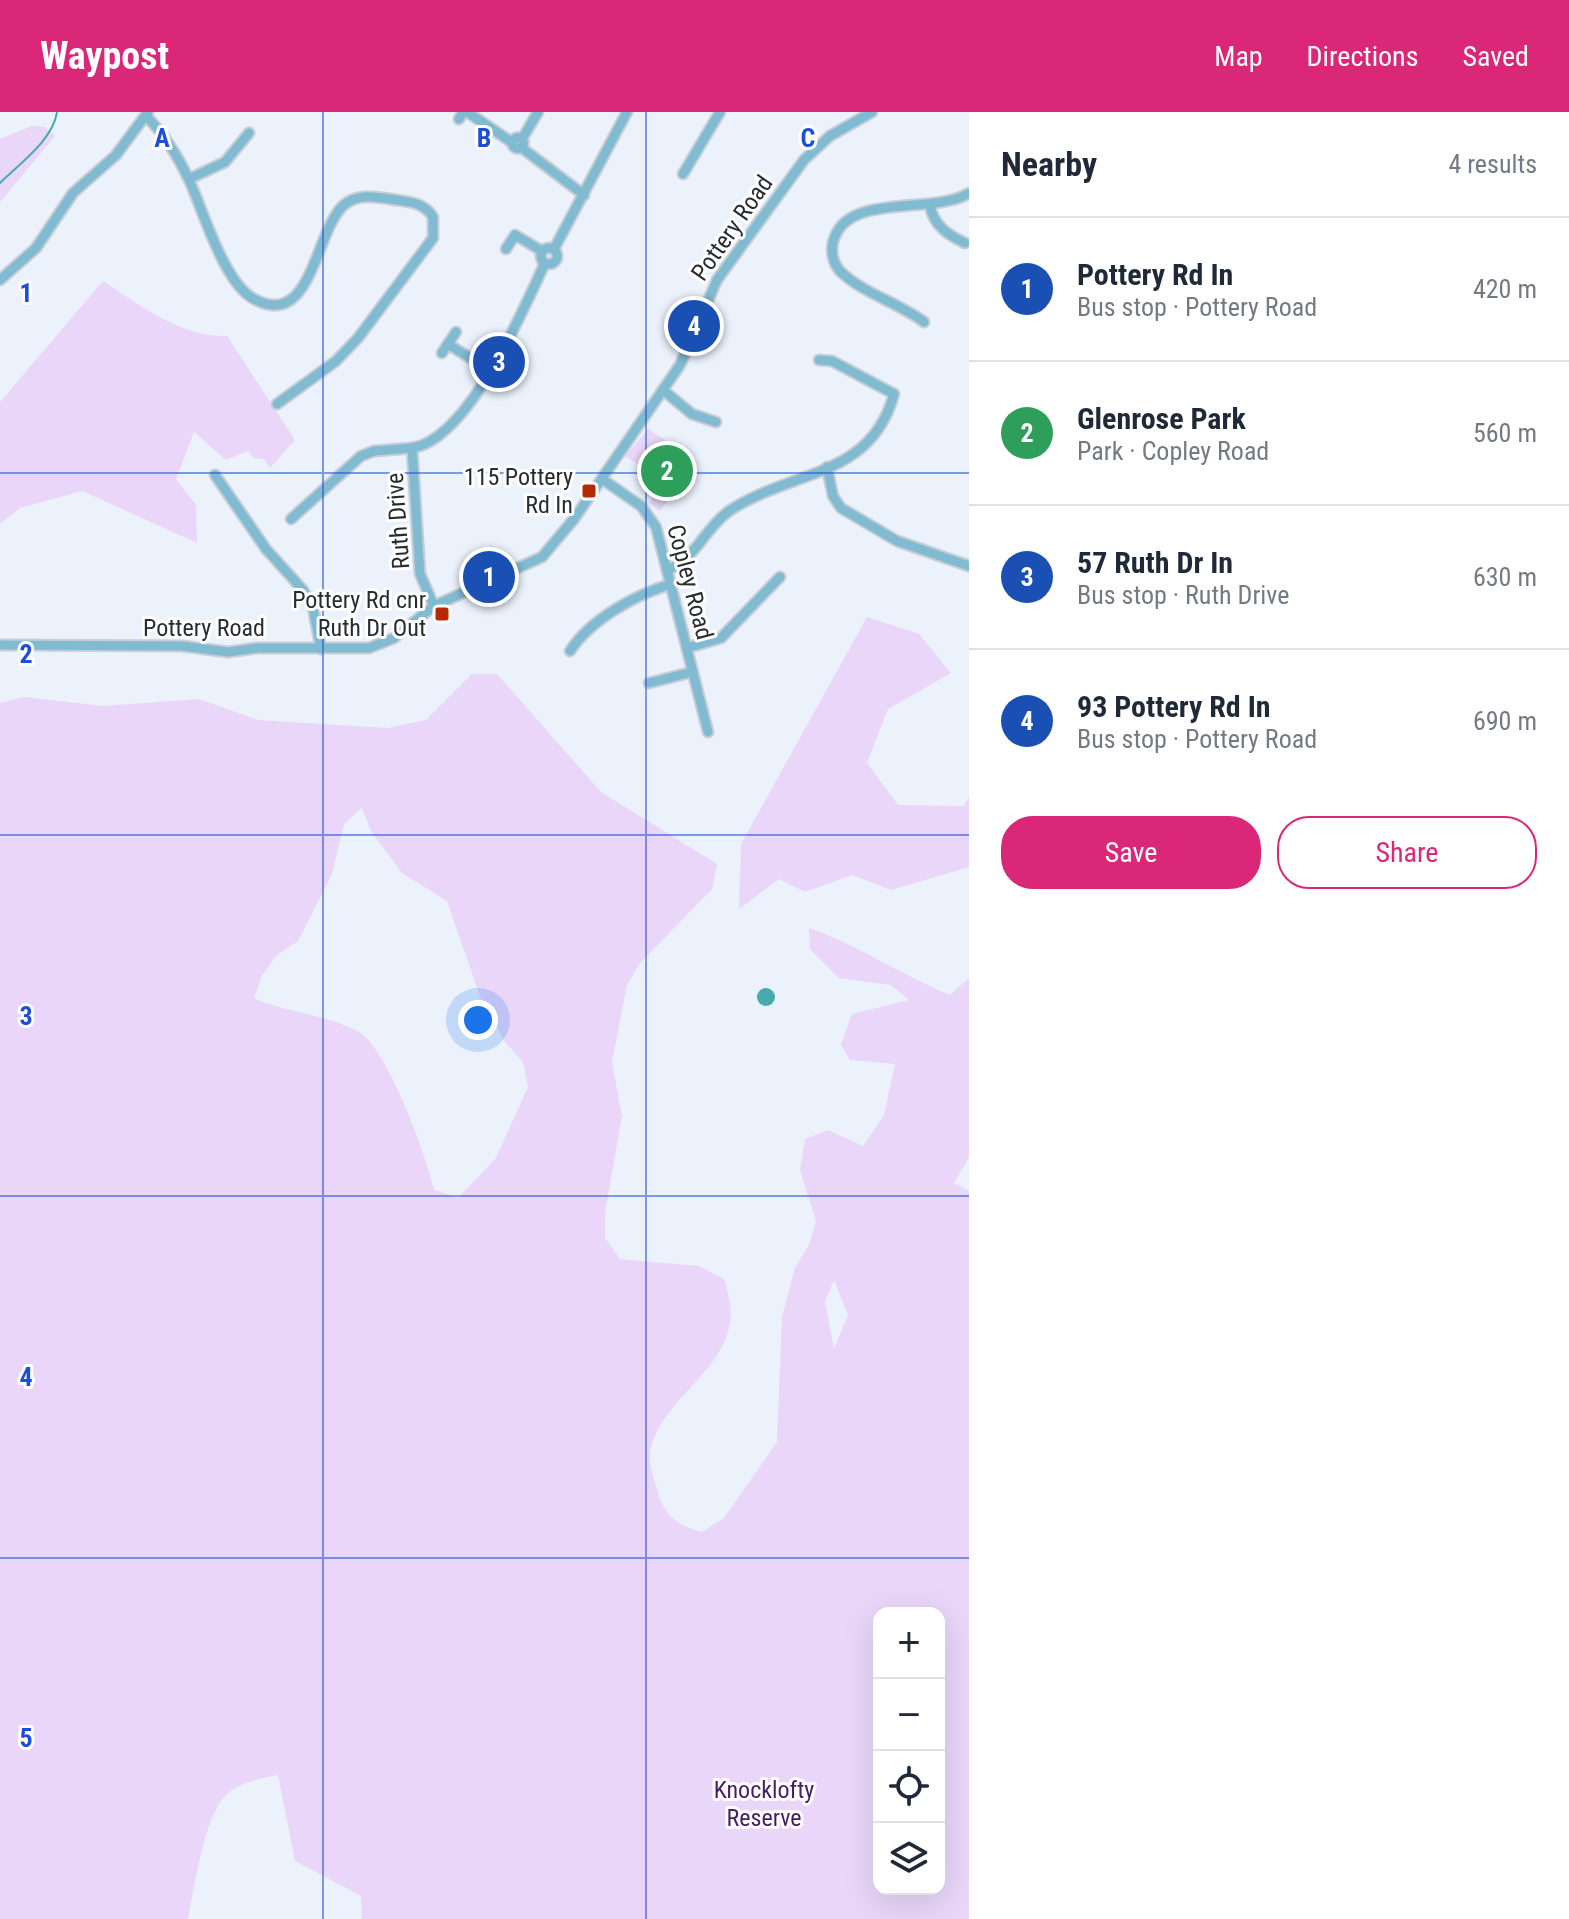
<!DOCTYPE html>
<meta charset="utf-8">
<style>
:root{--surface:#fff;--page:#f6f6f7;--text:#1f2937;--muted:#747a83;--line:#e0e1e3;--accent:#db2777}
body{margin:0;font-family:"Roboto Condensed",sans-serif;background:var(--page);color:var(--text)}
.controls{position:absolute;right:24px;bottom:24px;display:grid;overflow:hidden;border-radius:16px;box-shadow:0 8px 32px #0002}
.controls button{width:72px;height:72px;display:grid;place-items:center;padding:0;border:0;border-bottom:2px solid var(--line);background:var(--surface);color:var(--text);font:40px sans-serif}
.you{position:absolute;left:478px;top:908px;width:28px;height:28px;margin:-20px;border:6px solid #fff;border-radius:50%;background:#1a73e8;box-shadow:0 0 0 12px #1a73e833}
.badge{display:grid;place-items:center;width:52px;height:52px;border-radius:50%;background:var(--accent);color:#fff;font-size:26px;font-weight:700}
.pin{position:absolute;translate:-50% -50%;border:4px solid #fff;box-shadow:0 2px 8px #0006}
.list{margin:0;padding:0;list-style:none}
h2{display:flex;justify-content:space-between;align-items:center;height:104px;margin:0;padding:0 32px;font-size:34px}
h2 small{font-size:26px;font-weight:400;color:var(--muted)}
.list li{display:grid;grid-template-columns:52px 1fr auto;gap:24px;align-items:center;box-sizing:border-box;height:144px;padding:0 32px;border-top:2px solid var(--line)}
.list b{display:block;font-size:30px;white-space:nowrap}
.list p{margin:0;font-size:26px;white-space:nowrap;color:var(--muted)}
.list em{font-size:26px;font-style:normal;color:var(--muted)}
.actions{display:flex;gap:16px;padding:24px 32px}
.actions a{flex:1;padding:18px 0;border:2px solid var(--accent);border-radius:32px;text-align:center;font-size:28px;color:var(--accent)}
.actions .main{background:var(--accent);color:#fff}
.icon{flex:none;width:44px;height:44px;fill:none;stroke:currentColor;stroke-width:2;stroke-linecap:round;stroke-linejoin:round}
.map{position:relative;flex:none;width:969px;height:1807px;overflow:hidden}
header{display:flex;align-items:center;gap:48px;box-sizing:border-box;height:112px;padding:0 40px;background:var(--accent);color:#fff}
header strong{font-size:38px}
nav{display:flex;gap:44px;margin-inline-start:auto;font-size:28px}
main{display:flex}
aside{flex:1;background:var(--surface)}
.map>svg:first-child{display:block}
.green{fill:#e9d6f9;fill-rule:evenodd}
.water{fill:#45abad}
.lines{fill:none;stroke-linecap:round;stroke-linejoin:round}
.stream{stroke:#45abad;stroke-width:2}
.minor-casing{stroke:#c8ced6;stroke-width:13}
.minor{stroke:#80bbd2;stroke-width:9}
.grid{fill:none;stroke:#1d4ed8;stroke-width:2;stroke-opacity:0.55}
.poi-dot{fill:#b52a03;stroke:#fff;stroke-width:3}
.labels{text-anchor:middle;stroke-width:6;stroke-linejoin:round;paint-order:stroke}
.street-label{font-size:24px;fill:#292c2f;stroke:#fff}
.poi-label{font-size:24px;fill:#292c2f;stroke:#fff;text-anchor:end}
.park-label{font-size:24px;fill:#481c64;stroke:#fff}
.grid-label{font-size:26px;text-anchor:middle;font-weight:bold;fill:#1d4ed8;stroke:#fff;stroke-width:6;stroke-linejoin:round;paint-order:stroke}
</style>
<header>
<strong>Waypost</strong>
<nav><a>Map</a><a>Directions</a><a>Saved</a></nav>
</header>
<main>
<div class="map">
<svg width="969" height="1807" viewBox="0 0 969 1807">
<rect width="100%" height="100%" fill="#ebf2fb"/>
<g class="green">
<path d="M32 14 45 15 55 24 0 90V27Z"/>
<path d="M103 169C141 194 180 225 227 224L295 328 270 356 264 347 254 346 248 339 226 348 194 320 176 367 196 393 197 431 82 379 20 396 0 412V290Z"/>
<path d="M648 317 695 348 660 399 649 391 664 369 625 344Z"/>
<path d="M867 505 919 522 951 561 888 597 867 651 898 693 964 694 969 685V755L891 778 852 763 805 780 779 767 739 797 741 732Z"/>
<path d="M472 562H497L601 680 717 752 712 777 641 850 627 873 612 950 622 1004 605 1101V1126L620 1147 699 1154 724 1167C729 1183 733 1199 729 1216 718 1264 658 1292 650 1341 648 1352 654 1366 657 1377 664 1404 676 1413 702 1420L724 1406 777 1330 782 1205 795 1156 809 1133 816 1109 800 1058 805 1027 828 1018 863 1034 884 1003 895 952 850 948 841 933 852 902 909 888 891 873 839 866 810 837 809 816C858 833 901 863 950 883L969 866V1045L954 1071 969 1079V1807H362L361 1784 295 1749 278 1663C260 1667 240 1670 226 1683 204 1705 194 1776 188 1807H0V591L24 585 104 594 199 587 258 608 388 616 426 608ZM362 696 371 719 402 761 447 789 481 887 505 930 523 950 528 975 496 1046 458 1086 434 1078C427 1045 387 936 359 920 326 902 287 901 254 886L262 863 277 843 298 829 332 762 344 712ZM834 1168 848 1203 834 1237 825 1189ZM879 1501H939V1777H879Z"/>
</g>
<circle class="water" cx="766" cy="885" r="9"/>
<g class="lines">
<path class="stream" d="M0 71C19 52 53 28 57 0"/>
<defs>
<g id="minor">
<path d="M467 0 513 31"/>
<path d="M146 4C165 23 179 46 190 70 204 101 224 171 254 187 315 220 315 109 348 90 361 82 376 85 390 87 407 90 423 89 433 105V126L358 226 336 249 277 292"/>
<path d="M459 7 463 0"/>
<circle cx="518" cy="31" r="5.5"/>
<path d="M522 27 538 0"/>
<path d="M522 36 584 83"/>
<path d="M683 62 720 0"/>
<path d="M189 67 225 50 249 21"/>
<path d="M930 94C934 114 948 123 965 131"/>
<circle cx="549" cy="144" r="8"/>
<path d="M506 137 515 123 542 139"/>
<path d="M554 137 627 0"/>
<path d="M0 168 36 136 73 81 116 43 148 0"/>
<path d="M924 210C899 191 862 181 840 159 833 151 831 140 833 130 846 79 931 104 969 81"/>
<path d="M448 232 489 258"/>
<path d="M442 241 456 220"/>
<path d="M663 278 692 302 716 310"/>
<path d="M827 355 833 384 841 396 897 429 969 454"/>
<path d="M215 363 266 437 303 478 313 496 321 537"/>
<path d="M602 367 641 394 656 415 708 620"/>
<path d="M291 407 361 344 374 339 412 336"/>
<path d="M667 458C696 447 704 417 729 399 792 357 871 367 894 282L832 249 819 248"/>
<path d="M434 494 420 462 412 336C469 327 522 200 545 151"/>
<path d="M0 533 182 534 228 540 257 536H369L394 526 434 494 542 445 574 407 680 253 717 168 804 48 830 24 872 0"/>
<path d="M687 536 721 526 780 465"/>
<path d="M570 539C591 507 635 483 671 472"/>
<path d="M649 571 692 560"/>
</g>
</defs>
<use href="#minor" class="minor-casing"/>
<use href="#minor" class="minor"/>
</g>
<path class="grid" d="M323 0V1807M646 0V1807M0 361H969M0 723H969M0 1084H969M0 1446H969"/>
<g class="poi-dot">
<rect x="581" y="371" width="16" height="16" rx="4"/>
<rect x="434" y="494" width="16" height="16" rx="4"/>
</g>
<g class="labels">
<g class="street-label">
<text transform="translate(732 116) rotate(-55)" y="8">Pottery Road</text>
<text transform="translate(398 409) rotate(-94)" y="8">Ruth Drive</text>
<text transform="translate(690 470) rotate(75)" y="8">Copley Road</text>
<text x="204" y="524">Pottery Road</text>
</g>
<g class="poi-label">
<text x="573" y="373">115 Pottery<tspan x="573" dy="28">Rd In</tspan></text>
<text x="426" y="496">Pottery Rd cnr<tspan x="426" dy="28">Ruth Dr Out</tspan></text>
</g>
<g class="park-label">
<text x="764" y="1686">Knocklofty<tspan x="764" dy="28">Reserve</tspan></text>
</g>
</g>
<g class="grid-label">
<text x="162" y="35">A</text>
<text x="484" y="35">B</text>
<text x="808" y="35">C</text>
<text x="26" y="190">1</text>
<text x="26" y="551">2</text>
<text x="26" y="913">3</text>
<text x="26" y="1274">4</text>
<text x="26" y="1635">5</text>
</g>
</svg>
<div class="controls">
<button>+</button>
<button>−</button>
<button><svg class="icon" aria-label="locate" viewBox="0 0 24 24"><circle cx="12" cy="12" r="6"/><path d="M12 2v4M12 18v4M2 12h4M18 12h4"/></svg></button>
<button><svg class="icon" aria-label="layers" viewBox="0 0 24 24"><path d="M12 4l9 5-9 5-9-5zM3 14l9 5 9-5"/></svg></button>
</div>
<div class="you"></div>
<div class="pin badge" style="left:489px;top:465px;background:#1a4fb4">1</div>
<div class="pin badge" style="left:667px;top:359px;background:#2e9e5b">2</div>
<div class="pin badge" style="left:499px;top:250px;background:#1a4fb4">3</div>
<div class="pin badge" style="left:694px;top:214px;background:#1a4fb4">4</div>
</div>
<aside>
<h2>Nearby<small>4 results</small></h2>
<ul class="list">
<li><span class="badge" style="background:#1a4fb4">1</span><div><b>Pottery Rd In</b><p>Bus stop · Pottery Road</p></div><em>420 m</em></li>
<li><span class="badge" style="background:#2e9e5b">2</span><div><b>Glenrose Park</b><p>Park · Copley Road</p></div><em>560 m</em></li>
<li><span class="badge" style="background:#1a4fb4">3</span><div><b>57 Ruth Dr In</b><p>Bus stop · Ruth Drive</p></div><em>630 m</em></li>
<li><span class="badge" style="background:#1a4fb4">4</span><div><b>93 Pottery Rd In</b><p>Bus stop · Pottery Road</p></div><em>690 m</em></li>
</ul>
<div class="actions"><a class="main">Save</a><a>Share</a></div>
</aside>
</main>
